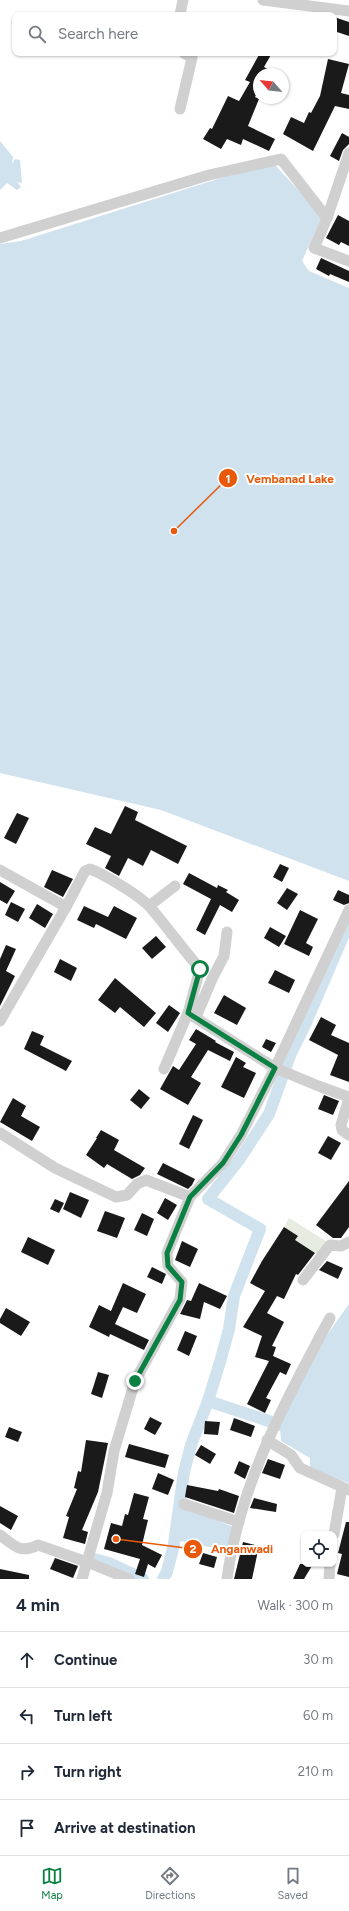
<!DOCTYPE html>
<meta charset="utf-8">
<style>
:root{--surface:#fff;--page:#f6f6f7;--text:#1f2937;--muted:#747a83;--line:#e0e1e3;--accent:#0b8043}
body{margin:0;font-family:Figtree,sans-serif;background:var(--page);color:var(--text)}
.controls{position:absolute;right:12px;bottom:12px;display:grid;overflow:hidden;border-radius:8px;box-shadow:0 1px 3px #0004}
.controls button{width:36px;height:36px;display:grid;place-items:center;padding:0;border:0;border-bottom:1px solid var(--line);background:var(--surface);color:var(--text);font:20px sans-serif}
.compass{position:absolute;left:253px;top:68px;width:36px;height:36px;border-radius:50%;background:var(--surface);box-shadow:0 1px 3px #0004;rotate:298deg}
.stop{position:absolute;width:12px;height:12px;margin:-9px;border:3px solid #0b8043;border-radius:50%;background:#fff}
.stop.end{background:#0b8043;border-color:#fff;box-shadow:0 1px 4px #0008}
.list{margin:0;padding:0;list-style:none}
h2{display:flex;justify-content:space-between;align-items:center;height:52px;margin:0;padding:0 16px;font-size:17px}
h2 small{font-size:13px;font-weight:400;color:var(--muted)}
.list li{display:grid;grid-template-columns:26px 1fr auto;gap:12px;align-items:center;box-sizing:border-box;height:56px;padding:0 16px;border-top:1px solid var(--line)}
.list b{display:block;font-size:15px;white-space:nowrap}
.list em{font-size:13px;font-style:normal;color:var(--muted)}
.icon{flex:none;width:22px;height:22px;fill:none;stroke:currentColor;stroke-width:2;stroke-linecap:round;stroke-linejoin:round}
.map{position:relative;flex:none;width:349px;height:1579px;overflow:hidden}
.search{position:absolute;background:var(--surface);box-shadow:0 1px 3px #0004;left:12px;right:12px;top:12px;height:44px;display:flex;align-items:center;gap:10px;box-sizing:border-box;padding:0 14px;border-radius:8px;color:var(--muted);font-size:15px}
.sheet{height:276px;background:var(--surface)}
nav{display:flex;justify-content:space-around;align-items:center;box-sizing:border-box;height:56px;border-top:1px solid var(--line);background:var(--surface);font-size:11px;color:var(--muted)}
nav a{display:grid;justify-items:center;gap:2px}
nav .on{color:var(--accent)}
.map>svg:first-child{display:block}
.green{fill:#e6ecdf}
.water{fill:#cfe2ee}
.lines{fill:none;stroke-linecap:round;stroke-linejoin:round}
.canal{stroke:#cfe2ee;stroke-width:12}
.building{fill:#1a1a1a}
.street{stroke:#d0d0d0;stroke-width:11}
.route{stroke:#0b8043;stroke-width:5}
.leader{fill:none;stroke:#e8590c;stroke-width:1.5}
.callout-dot{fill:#e8590c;stroke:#fff;stroke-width:1.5}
.mark-label{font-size:12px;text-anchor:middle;font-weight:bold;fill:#fff}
.callout-label{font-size:12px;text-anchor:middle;font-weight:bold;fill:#e8590c;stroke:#fff;stroke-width:4;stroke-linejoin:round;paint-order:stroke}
</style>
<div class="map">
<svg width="349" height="1579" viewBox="0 0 349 1579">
<rect width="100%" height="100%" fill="#fff"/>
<path class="green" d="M289 1218 329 1243 318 1255 305 1247H291L298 1236 284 1227Z"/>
<g class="water">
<path d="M0 141 13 157 12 164 15 159 20 160 22 183 17 182 21 187 17 190 7 183 0 190Z"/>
<path d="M275 165 322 216 302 261 309 271 349 288V881L161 810 0 773V244L21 241 224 177Z"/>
<path d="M349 1304V1483L310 1469V1458L281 1441 280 1428 284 1416 320 1345Z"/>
<path d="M183 1507 236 1528 228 1551 176 1540Z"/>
</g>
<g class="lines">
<g class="canal">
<path d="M208 1401 281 1425"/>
<path d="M94 1559 109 1563 143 1579"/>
<path d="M163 1579 167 1572 174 1544 184 1472 191 1445 208 1401 220 1362 229 1329 234 1296 260 1229 208 1199 239 1160 269 1114 291 1053 305 1025 348 925"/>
</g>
</g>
<g class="building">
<path d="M334 17 349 22V36L334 31Z"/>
<path d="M260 53H272L264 67 277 74H259V90L255 97 259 99 248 126 275 139 269 151 243 139 241 145 227 139 221 149 203 139 210 128 212 129 228 96 239 101 250 82 245 80Z"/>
<path d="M328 59 349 64 341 93 349 95V109L335 106 313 151 283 134 291 117 304 123 309 112 311 113 320 96Z"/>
<path d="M342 133 349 137V144L343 150 339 161 330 156Z"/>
<path d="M338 215 349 221V246L341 242 339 245 326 238Z"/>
<path d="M321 258 349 271V282L330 274 329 276 316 269Z"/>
<path d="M125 806 138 812 135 820 187 846 178 864 151 850 143 866 128 858 119 876 105 868 111 856 86 844 95 827 111 834Z"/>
<path d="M17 813 29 818 16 844 4 838Z"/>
<path d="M280 864 289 868 282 882 273 877Z"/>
<path d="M52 870 73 879 63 897 44 887Z"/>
<path d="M189 873 217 888 218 885 228 890 226 892 239 900 232 912 220 905 205 935 196 930 211 899 183 884Z"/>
<path d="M0 882 15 891 7 904 0 900Z"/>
<path d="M287 888 298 894 287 910 277 903Z"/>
<path d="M338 890 349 895V903L344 905 333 900Z"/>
<path d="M11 902 25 909 18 922 5 915Z"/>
<path d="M37 904 53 914 45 928 29 918Z"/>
<path d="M84 906 108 917 114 906 137 918 126 939 96 924 94 928 77 920Z"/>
<path d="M300 910 318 919 306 943 313 947 309 956 284 944Z"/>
<path d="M270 927 286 936 279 947 264 938Z"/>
<path d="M156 936 166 947 152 959 142 948Z"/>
<path d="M6 945 16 949 6 971 15 976 0 1006V959Z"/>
<path d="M60 959 77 968 71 981 54 972Z"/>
<path d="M275 970 295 980 289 993 268 983Z"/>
<path d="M115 978 156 1013 144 1027 120 1007 115 1013 98 1000Z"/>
<path d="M224 995 246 1008 237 1025 214 1013Z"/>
<path d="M169 1005 180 1013 168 1032 156 1023Z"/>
<path d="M321 1017 336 1025 331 1035 349 1043V1082L330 1075 338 1055 309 1040Z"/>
<path d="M196 1029 216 1041 215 1042 234 1052 230 1061 208 1050 191 1077 201 1083 188 1105 160 1089 173 1066 179 1070 196 1044 189 1040Z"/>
<path d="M32 1031 44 1036 40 1045 72 1061 66 1071 24 1049Z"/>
<path d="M266 1039 276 1043 271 1052 262 1047Z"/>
<path d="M236 1057 246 1063 243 1067 256 1073 244 1098 221 1087Z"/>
<path d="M139 1089 150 1098 141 1109 130 1100Z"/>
<path d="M324 1095 339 1101 333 1115 318 1109Z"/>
<path d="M13 1098 26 1106 21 1116 40 1127 32 1141 0 1122Z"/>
<path d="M193 1115 203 1120 189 1149 179 1144Z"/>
<path d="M101 1130 119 1140 114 1150 145 1168 140 1175 132 1179 107 1164 104 1168 86 1155 97 1138H96Z"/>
<path d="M328 1136 341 1143 331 1160 318 1153Z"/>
<path d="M163 1163 195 1179 192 1185 188 1189 157 1174Z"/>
<path d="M349 1181V1227L341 1238H333L316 1225Z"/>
<path d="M70 1192 89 1200 81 1218 63 1209Z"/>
<path d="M165 1198 177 1205 168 1220 157 1213Z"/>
<path d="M55 1199 64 1203 59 1213 50 1209Z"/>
<path d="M105 1211 125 1218 117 1238 97 1231Z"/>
<path d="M142 1213 154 1219 147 1236 134 1230Z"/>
<path d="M284 1227 298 1236 295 1240 315 1253 298 1275 296 1274 284 1299 277 1296 267 1313 284 1322 272 1346 276 1347 273 1356 291 1364 286 1375 280 1372 266 1398 271 1400 265 1413 247 1404 269 1361 255 1357 262 1336 243 1327 265 1291 250 1283 262 1261Z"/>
<path d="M28 1237 55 1250 48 1265 21 1252Z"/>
<path d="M182 1241 198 1249 190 1267 175 1260Z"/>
<path d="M327 1261 343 1268 338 1279 319 1270Z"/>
<path d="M152 1267 166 1274 162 1284 147 1277Z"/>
<path d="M123 1283 146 1294 137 1313 123 1307 115 1324 149 1340 144 1350 110 1334 109 1337 89 1327 99 1305 111 1311Z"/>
<path d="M199 1283 227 1296 220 1309 204 1302 200 1319 180 1314 187 1300 191 1301Z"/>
<path d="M6 1308 30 1322 21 1336 0 1323V1319Z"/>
<path d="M185 1331 197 1336 189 1356 177 1350Z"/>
<path d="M98 1372 109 1375 102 1398 91 1394Z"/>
<path d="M150 1417 162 1423 155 1435 144 1429Z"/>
<path d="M234 1418 255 1426 251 1437 230 1430Z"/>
<path d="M205 1421 220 1422 218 1435 204 1434Z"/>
<path d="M9 1427 22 1432 18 1442 5 1437Z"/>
<path d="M86 1440 108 1443 98 1492 82 1530 88 1532 85 1544 63 1538 69 1517 66 1516 77 1489 74 1488 78 1471 81 1472Z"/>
<path d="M129 1444 169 1455 165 1468 125 1457Z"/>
<path d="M201 1445 216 1454 210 1464 195 1455Z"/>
<path d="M268 1459 285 1465 280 1479 262 1473Z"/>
<path d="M239 1461 250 1466 245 1479 234 1473Z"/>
<path d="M158 1473 174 1480 168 1495 152 1489Z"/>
<path d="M187 1485 218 1491 219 1489 239 1496 234 1513 185 1497Z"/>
<path d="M134 1493 149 1497 143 1519 148 1520 142 1545 162 1555 155 1568 148 1564 144 1577 135 1574 140 1559 104 1549 111 1523 122 1526 125 1514 128 1515Z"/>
<path d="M254 1498 277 1504 276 1512 250 1508Z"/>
<path d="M0 1506 18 1516 11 1530 0 1523Z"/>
<path d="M346 1522H349V1577L337 1574 342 1554 338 1553Z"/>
<path d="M243 1542 259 1546 252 1579H234Z"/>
<path d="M203 1553 217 1557 214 1568 199 1564Z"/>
<path d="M55 1558 78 1566 73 1578 50 1569Z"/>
<path d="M300 1564H313L304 1579H293Z"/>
<path d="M0 1569 29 1575V1579H0Z"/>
</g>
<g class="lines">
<g class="street">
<path d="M263 0 349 11"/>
<path d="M180 15 183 0"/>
<path d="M180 109 192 58 184 53"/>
<path d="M349 153 327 218 314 248 349 261"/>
<path d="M0 238 209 175 281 159 327 218"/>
<path d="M0 870 66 907 85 871 90 869C104 874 140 896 150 907 167 927 183 949 200 969L188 1013 275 1068 349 910"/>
<path d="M149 906 175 886"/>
<path d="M196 1017 212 979 224 956 227 932"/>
<path d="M0 1021 66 907"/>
<path d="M164 1069 188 1013"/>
<path d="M349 1098 341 1125 342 1130 349 1135"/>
<path d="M0 1133 55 1168 116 1197 127 1195 137 1184 146 1180 190 1197 223 1163 241 1135 275 1068 321 1087 349 1097"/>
<path d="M303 1280 330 1245 341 1246 349 1242"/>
<path d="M267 1440 291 1455 300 1468 349 1490"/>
<path d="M184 1504 239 1522"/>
<path d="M334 1534 342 1488"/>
<path d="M0 1535C15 1546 20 1554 38 1545L87 1562 129 1579"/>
<path d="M82 1579 107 1493 114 1451 135 1381 180 1299 182 1282 168 1266 167 1253 190 1197"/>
<path d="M227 1579C239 1486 286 1399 330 1318"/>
<path d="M329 1579 330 1564"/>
</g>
</g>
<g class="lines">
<path class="route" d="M135 1381 180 1300 182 1282 168 1266 167 1253 190 1197 223 1163 241 1135 275 1068 188 1013 200 969"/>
</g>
<path class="leader" d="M174 531L228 478M116 1539L193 1549"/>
<g class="callout-dot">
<circle cx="174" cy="531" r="4"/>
<circle cx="116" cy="1539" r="4"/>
<circle cx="228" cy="478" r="10"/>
<circle cx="193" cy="1549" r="10"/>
</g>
<g class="mark-label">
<text x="228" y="483">1</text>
<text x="193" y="1553">2</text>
</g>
<g class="callout-label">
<text x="290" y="483">Vembanad Lake</text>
<text x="242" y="1553">Anganwadi</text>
</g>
</svg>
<div class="controls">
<button><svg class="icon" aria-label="locate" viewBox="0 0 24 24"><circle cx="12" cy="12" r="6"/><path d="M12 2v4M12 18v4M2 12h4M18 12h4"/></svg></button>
</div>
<svg class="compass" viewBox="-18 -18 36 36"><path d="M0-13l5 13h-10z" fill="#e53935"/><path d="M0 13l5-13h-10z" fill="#747a83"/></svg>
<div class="stop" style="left:200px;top:969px"></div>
<div class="stop end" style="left:135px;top:1381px"></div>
<div class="search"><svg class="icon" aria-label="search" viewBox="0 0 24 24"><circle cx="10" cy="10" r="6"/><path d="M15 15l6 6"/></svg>Search here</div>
</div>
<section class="sheet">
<h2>4 min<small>Walk · 300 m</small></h2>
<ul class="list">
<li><svg class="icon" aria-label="ahead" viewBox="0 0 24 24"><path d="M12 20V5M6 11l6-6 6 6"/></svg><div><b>Continue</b></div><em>30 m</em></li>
<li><svg class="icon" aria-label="left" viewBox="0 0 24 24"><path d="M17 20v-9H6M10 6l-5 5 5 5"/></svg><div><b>Turn left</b></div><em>60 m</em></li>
<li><svg class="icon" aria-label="right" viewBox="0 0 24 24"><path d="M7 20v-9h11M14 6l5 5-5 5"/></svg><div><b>Turn right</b></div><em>210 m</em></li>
<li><svg class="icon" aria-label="arrive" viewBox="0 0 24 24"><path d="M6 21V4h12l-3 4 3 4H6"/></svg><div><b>Arrive at destination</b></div></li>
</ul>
</section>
<nav>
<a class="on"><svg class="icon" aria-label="map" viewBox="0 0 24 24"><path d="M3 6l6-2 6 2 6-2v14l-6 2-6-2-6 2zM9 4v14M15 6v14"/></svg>Map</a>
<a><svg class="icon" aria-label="directions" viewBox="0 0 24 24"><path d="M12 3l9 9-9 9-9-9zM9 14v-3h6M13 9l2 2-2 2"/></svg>Directions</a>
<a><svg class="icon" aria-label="saved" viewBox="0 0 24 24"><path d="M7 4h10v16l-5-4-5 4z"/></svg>Saved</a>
</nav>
